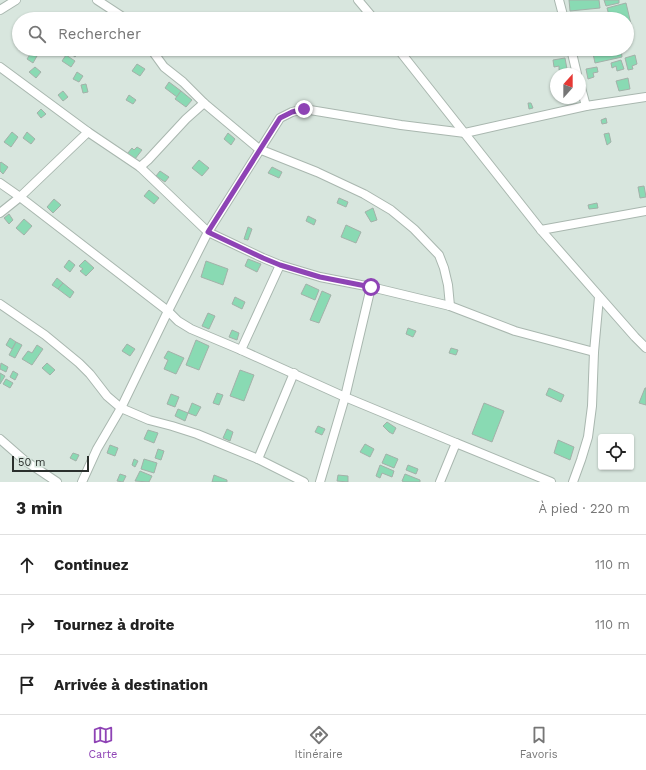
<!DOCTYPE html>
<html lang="fr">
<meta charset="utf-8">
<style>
:root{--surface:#fff;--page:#f6f6f6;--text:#222;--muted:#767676;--line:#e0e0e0;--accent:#8e43b5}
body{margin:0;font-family:"Work Sans",sans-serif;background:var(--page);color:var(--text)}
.controls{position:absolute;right:12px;bottom:12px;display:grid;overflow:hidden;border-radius:4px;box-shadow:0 1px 3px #0004}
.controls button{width:36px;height:36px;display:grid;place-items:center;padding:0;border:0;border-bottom:1px solid var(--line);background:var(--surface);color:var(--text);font:20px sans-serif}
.compass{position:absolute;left:550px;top:68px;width:36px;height:36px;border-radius:50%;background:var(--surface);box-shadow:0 1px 3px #0004;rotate:21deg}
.scale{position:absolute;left:12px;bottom:10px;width:77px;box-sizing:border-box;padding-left:4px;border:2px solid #2a2f2c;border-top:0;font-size:11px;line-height:14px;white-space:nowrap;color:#2a2f2c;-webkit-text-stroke:3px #d8e6de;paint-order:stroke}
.stop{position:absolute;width:12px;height:12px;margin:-9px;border:3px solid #8e43b5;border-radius:50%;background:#fff}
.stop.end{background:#8e43b5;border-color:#fff;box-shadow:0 1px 4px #0008}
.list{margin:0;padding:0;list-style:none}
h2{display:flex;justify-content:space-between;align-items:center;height:52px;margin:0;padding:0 16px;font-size:17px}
h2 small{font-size:13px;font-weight:400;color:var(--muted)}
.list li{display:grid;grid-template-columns:26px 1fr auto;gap:12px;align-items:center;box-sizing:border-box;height:60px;padding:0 16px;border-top:1px solid var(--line)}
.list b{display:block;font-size:15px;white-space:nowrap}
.list em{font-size:13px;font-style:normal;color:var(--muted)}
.icon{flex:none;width:22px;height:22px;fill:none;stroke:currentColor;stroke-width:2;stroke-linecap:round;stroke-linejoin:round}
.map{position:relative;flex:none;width:646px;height:482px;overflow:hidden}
.search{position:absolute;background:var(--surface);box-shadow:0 1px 3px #0004;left:12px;right:12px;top:12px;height:44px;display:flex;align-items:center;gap:10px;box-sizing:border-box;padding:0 14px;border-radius:22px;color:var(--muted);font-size:15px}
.sheet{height:232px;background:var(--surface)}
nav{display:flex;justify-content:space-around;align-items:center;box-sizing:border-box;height:56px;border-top:1px solid var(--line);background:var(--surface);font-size:11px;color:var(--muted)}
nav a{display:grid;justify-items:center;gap:2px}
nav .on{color:var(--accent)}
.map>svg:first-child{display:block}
.building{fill:#89dab3;stroke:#a3b1a9}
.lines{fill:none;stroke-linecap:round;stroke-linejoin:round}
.street-casing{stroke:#a9b7af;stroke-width:10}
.street{stroke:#fff;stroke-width:8}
.route{stroke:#8e43b5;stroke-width:5}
</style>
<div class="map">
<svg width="646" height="482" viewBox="0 0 646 482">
<rect width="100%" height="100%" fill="#d8e6de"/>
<g class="building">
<path d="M569 0H599L600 8 570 11Z"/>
<path d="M604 0H619V3L606 6Z"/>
<path d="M626 3 631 24 627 25V19H610L607 8Z"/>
<path d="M34 49H43L38 53Z"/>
<path d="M49 49H61L56 55Z"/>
<path d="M67 49H75L79 52 75 57 66 50Z"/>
<path d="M592 49H621L622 57 595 63Z"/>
<path d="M31 53 37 56 33 63 27 59Z"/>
<path d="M66 55 75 61 71 67 62 61Z"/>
<path d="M635 55 637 64 632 66 633 69 628 70 625 58Z"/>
<path d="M565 58 567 69 559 70V66L554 67 553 60Z"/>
<path d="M621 60 624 69 617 71 616 66 612 68 611 63Z"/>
<path d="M137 64 145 69 140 76 132 71Z"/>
<path d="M35 67 41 72 36 78 29 72Z"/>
<path d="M597 67 598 72 593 73 594 77 588 79 586 69Z"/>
<path d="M77 72 83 76 79 82 73 79Z"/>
<path d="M628 78 630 89 619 91 616 81Z"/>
<path d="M169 82 181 91 177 97 165 88Z"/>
<path d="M86 84 88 92 83 93 81 85Z"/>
<path d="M63 91 68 97 63 101 58 95Z"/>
<path d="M181 91 192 100 186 107 175 99Z"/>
<path d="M129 95 136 100 133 104 126 100Z"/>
<path d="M528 103H531L533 108 529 109Z"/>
<path d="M41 109 46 114 41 118 37 113Z"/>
<path d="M606 118 607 123 602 124 601 120Z"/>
<path d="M12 132 18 137 11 147 4 142Z"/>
<path d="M27 132 35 139 31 144 23 138Z"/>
<path d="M228 133 235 139 231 145 224 139Z"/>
<path d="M609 133 611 142 607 145 604 134Z"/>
<path d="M137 147 142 150 135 159 127 154 132 148 134 150Z"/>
<path d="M199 160 209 168 202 176 192 168Z"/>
<path d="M1 162 8 167 3 174 0 171V163Z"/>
<path d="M272 167 282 172 279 178 268 173Z"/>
<path d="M160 171 169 177 165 182 156 176Z"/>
<path d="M644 186 646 197 640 198 638 187Z"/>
<path d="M149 190 159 198 154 204 144 196Z"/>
<path d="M339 198 348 202 346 207 337 203Z"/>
<path d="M54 199 61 205 53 213 47 207Z"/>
<path d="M597 203 598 208 589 209 588 205Z"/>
<path d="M373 208 377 220 371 222 365 212Z"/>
<path d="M9 214 13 220 9 224 4 218Z"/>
<path d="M308 216 316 220 314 225 306 221Z"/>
<path d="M24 219 32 226 24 235 16 228Z"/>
<path d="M346 225 361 232 356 243 341 237Z"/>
<path d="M248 227 252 229 248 240 244 239Z"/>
<path d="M248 259 261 264 257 272 245 266Z"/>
<path d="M69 260 75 265 70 272 64 267Z"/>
<path d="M85 260 94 268 86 276 80 271 83 269 79 266Z"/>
<path d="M206 261 228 269 223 285 201 277Z"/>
<path d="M57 278 63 283 58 289 52 285Z"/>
<path d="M63 283 74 292 70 298 58 289Z"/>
<path d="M306 284 319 290 315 300 301 294Z"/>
<path d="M322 291 331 295 319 323 310 320Z"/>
<path d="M235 297 245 302 242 309 232 304Z"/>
<path d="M208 313 215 316 209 329 202 326Z"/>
<path d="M408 328 416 331 413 337 406 334Z"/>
<path d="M232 330 239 333 237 340 229 337Z"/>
<path d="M10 338 16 342 12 349 6 345Z"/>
<path d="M196 340 209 346 199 370 186 365Z"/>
<path d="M16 342 22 345 15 358 9 355Z"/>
<path d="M127 344 135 349 130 356 122 351Z"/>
<path d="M37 345 43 349 32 365 22 359 28 351 32 353Z"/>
<path d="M451 348 458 350 456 355 449 353Z"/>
<path d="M168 351 184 358 176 374 164 369 168 360 164 358Z"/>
<path d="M1 363 8 367 6 372 0 369Z"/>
<path d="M47 363 55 370 50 375 42 368Z"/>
<path d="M240 370 254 375 244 401 230 396Z"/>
<path d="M13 371 18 374 15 380 10 377Z"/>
<path d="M0 373 5 376 0 384Z"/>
<path d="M6 379 13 383 10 388 3 384Z"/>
<path d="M549 388 564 395 561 402 546 395Z"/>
<path d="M645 388H646V405L639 403Z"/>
<path d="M217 393 223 395 219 405 213 403Z"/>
<path d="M171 394 179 397 175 407 167 404Z"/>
<path d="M192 403 201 407 196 416 188 413Z"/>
<path d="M484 403 504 411 492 442 472 434Z"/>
<path d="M178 409 188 413 185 421 175 416Z"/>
<path d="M387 422 396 428 393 434 389 432 383 426Z"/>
<path d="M318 426 325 429 322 435 315 432Z"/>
<path d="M227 429 233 432 230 441 223 438Z"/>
<path d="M148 430 158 433 154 443 144 439Z"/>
<path d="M558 440 574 447 570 460 554 453Z"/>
<path d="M365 444 374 449 370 457 360 452Z"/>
<path d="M110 445 118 448 115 456 107 453Z"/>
<path d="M158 449 164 451 161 460 155 458Z"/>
<path d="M73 453 79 455 76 461 70 458Z"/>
<path d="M386 454 398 459 394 468 382 463Z"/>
<path d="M134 459 138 461 135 467 132 465Z"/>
<path d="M144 459 157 463 154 473 141 469Z"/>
<path d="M380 465 394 471 392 477 382 473 380 478 376 476Z"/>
<path d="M408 465 418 469 416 474 406 470Z"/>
<path d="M140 471 152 476 149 482 135 481Z"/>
<path d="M120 474 126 476 123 482 117 481Z"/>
<path d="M405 474 420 480V482H404L402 481Z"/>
<path d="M214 475 227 480V482H212Z"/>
<path d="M338 475 348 476V482L337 481Z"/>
</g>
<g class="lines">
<defs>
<g id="street">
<path d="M97 0 126 19"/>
<path d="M358 0 374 19"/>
<path d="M559 0 564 19"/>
<path d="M0 10 16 0"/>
<path d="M151 49 164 67 183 82 204 103 259 149 317 172 364 194 391 210 414 229 439 255 444 268 448 285 450 306"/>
<path d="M398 49 541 230 635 337 646 348"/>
<path d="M571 49 577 74"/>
<path d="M0 67 88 132 140 167 208 232 263 258 280 265 320 277 371 287 450 306 515 331 594 352"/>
<path d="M580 84 586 106"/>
<path d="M140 167 148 160 186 119 204 103"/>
<path d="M0 183 20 197 168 311 178 321 191 329 241 350 345 397 456 443"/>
<path d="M0 213 20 197 88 132"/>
<path d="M541 230 646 211"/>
<path d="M0 304 45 335 79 363 90 374 107 396 121 408 149 420 172 426 197 434 258 459 304 482"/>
<path d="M241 350 280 265"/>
<path d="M0 439 24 460 57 482"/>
<path d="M258 459 294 373"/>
<path d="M82 482 97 449 121 408 168 311 208 232 280 118 292 112 304 109 401 125 465 133 586 106 646 97"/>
<path d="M320 482 345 397 371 287"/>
<path d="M440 482 456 443 551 482"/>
<path d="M573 482 581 460 588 437 592 406 594 352 599 297"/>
</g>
</defs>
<use href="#street" class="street-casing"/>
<use href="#street" class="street"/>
</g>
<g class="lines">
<path class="route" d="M304 109 292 112 280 118 208 232 263 258 280 265 320 277 371 287"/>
</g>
</svg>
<div class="controls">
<button><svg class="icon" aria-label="locate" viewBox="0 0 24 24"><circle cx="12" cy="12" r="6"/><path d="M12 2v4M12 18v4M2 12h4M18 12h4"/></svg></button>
</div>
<svg class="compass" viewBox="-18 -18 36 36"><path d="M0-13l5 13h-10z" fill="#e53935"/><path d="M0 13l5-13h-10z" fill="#767676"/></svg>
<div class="scale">50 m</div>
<div class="stop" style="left:371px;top:287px"></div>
<div class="stop end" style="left:304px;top:109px"></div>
<div class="search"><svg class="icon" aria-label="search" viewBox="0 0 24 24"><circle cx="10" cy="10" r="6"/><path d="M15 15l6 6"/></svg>Rechercher</div>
</div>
<section class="sheet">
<h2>3 min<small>À pied · 220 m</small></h2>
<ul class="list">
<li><svg class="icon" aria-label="ahead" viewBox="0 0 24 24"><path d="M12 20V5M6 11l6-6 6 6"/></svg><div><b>Continuez</b></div><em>110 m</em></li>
<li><svg class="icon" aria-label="right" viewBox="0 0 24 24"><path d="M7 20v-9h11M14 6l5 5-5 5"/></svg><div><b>Tournez à droite</b></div><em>110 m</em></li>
<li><svg class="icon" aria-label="arrive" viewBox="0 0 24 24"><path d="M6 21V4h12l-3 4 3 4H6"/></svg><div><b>Arrivée à destination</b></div></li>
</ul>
</section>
<nav>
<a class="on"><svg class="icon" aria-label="map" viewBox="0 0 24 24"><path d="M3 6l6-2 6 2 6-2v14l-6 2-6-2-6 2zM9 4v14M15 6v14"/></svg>Carte</a>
<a><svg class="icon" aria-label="directions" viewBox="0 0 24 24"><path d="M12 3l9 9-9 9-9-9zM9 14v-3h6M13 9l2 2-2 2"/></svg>Itinéraire</a>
<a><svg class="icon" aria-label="saved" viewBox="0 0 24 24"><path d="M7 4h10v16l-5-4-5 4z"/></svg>Favoris</a>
</nav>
